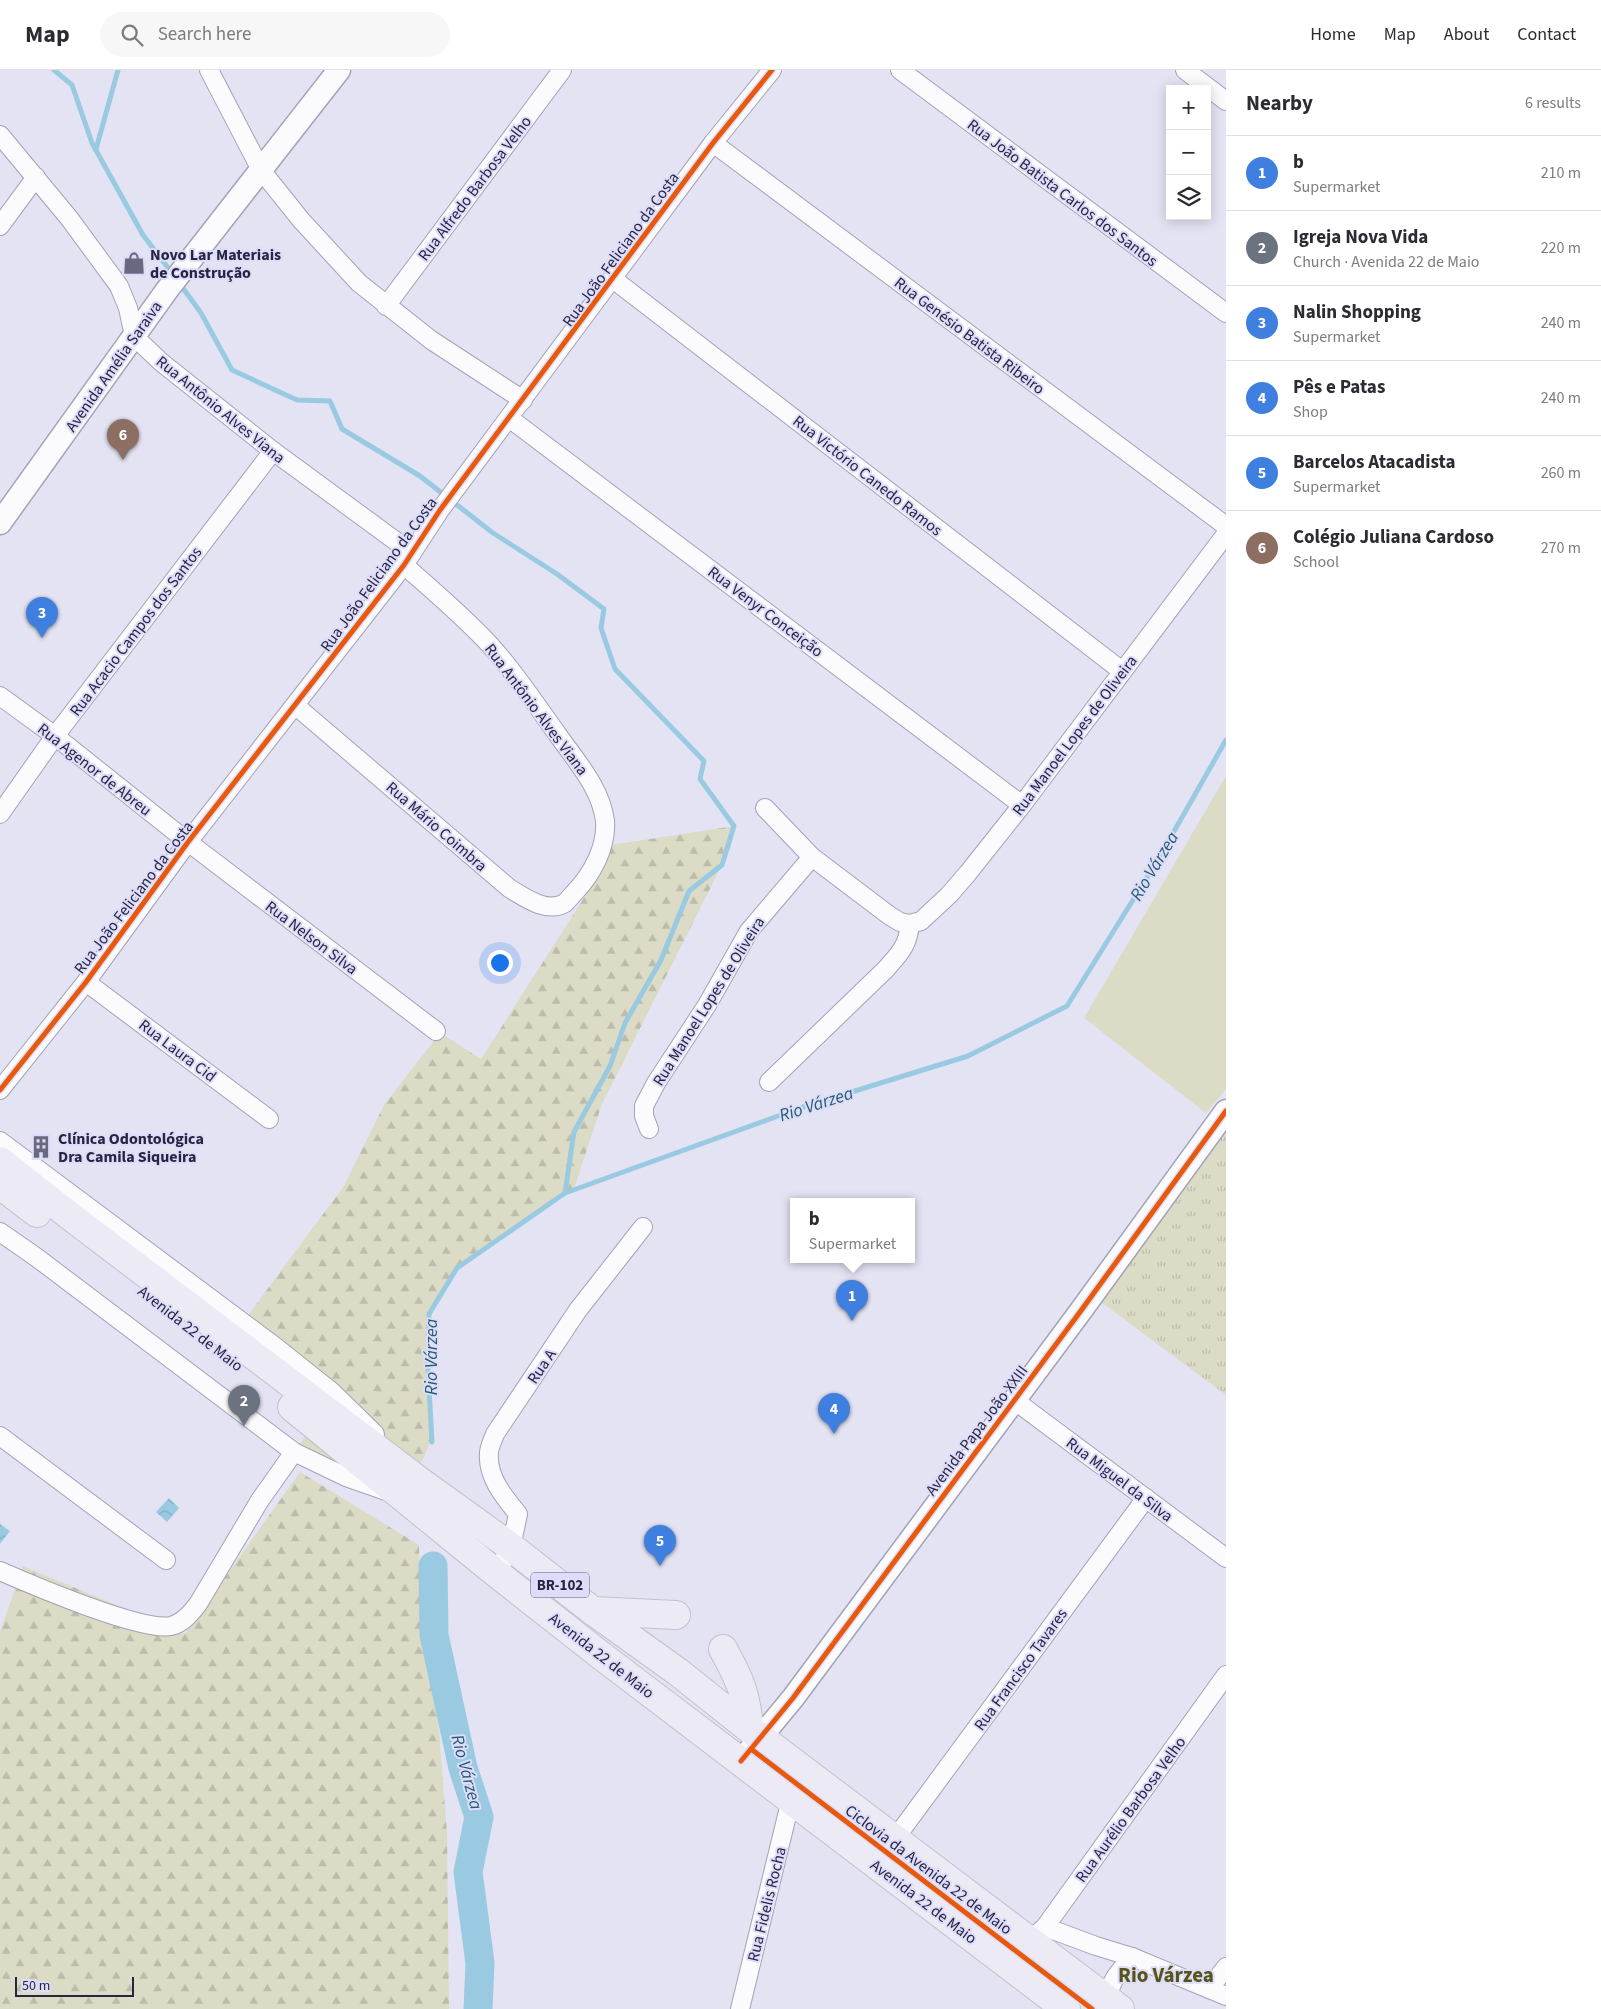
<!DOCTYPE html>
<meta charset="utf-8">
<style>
:root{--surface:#fff;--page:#f7f7f7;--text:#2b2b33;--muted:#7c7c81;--line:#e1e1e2;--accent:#b45309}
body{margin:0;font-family:"Source Sans 3",sans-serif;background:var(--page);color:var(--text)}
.controls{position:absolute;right:15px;top:15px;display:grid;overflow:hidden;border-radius:0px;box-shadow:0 2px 12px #0003}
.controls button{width:45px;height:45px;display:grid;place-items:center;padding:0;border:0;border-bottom:1px solid var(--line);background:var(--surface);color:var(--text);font:25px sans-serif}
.scale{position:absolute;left:15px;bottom:12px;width:119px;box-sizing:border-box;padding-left:5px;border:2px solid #272541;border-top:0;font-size:14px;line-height:18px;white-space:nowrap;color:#272541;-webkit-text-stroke:4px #ddddfa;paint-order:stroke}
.you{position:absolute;left:499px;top:892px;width:18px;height:18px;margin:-12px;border:4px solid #fff;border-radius:50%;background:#1a73e8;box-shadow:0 0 0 8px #1a73e833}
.badge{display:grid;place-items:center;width:32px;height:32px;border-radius:50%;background:var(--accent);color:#fff;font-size:16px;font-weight:700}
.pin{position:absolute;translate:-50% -41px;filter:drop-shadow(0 1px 2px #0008)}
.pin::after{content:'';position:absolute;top:26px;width:18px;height:15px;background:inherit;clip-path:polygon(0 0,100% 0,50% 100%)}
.popup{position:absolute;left:790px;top:1128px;width:125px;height:65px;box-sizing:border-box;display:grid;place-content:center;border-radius:0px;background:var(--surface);filter:drop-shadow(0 1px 4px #0005);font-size:16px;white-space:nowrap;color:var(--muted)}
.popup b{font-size:19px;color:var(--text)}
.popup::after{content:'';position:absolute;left:50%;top:100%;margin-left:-10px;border:10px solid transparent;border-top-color:var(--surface)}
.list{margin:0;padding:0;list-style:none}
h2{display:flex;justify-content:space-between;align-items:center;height:65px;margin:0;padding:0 20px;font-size:21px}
h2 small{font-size:16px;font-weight:400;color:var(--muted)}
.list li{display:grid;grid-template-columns:32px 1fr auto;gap:15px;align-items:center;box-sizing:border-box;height:75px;padding:0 20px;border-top:1px solid var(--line)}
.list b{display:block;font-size:19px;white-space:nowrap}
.list p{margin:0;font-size:16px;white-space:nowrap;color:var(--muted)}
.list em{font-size:16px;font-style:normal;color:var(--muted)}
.icon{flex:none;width:28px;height:28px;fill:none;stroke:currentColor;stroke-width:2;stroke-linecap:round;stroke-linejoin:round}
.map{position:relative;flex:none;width:1226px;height:1939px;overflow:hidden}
header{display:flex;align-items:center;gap:30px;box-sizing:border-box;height:70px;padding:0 25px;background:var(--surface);border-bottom:1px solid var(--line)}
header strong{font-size:24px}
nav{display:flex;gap:28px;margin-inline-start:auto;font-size:18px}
.search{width:350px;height:45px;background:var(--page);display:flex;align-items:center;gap:12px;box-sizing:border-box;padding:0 18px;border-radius:28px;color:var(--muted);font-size:19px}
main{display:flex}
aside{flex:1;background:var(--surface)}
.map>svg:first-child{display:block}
.grass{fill:#dcdbc6}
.forest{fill:url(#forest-firs)}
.park{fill:url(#park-tufts)}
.water{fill:url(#water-waves)}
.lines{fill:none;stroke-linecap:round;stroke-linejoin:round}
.stream{stroke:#99cae2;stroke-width:5}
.river{stroke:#99cae2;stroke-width:29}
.minor-casing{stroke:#a3a2b6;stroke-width:20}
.tertiary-casing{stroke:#a3a2b6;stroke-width:25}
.primary-casing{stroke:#c1c1ce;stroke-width:30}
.minor{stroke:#fbfbfd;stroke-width:18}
.tertiary{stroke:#fbfbfd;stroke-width:22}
.primary{stroke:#ecebf5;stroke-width:28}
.cycleway-casing{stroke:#ddddfa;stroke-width:8}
.cycleway{stroke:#e8590c;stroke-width:5}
.labels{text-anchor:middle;stroke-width:4;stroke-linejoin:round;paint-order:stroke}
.shield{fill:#ddddfa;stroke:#5e5c78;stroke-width:1}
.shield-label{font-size:15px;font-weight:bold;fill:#272541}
.street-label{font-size:16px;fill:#272541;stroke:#ddddfa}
.poi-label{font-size:16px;font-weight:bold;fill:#272541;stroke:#ddddfa;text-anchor:start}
.water-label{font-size:18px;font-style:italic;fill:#245b6f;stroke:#ddddfa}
.district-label{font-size:21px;font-weight:bold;fill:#585417;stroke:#ddddfa}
</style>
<header>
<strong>Map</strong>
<div class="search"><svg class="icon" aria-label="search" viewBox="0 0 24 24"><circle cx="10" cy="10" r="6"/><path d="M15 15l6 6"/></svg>Search here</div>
<nav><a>Home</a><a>Map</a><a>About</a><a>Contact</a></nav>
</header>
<main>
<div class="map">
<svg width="1226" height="1939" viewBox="0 0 1226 1939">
<defs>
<pattern id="forest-firs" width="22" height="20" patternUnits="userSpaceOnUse" patternTransform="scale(1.25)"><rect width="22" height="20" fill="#dcdbc6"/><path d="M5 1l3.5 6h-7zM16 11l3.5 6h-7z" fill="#bdbcab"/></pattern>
<pattern id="park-tufts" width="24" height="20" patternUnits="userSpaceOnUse" patternTransform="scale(1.25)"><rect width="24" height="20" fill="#dcdbc6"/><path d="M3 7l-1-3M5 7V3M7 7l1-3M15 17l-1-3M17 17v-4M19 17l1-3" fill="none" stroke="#bdbcab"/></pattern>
<pattern id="water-waves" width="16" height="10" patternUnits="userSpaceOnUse" patternTransform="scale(1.25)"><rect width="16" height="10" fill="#99cae2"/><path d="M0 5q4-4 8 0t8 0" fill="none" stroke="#84adc3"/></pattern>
</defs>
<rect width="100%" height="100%" fill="#e3e3f4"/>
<g class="grass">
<path d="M1226 706V1019L1206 1043 1084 948Z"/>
<path d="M312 1355 386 1419 295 1382Z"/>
</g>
<g class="forest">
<path d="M734 756 731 777 602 1034 575 1116 457 1198 429 1244 428 1299 432 1368 411 1416 240 1256 344 1116 384 1035 440 963 481 989 589 820 611 775Z"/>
<path d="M300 1402 419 1475 421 1571 437 1635 447 1764 449 1939H0V1562L23 1496 185 1564Z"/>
</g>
<path class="park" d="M1226 1041V1325L1094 1227Z"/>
<g class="water">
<path d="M169 1428 179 1438 167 1452 156 1442Z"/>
<path d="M0 1454 10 1461 0 1474Z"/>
</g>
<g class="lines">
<g class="stream">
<path d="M54 0 72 15 92 73 143 165 172 203"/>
<path d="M96 79 118 0"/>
<path d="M180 214 201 243 232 300 297 330 330 331 342 359 420 406 493 463 557 504 604 539 601 558 615 599 704 691 700 709 734 756 722 795 689 821 661 890 625 953 610 996 574 1062 565 1123"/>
<path d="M432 1372 428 1299 429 1244 457 1198 565 1123 803 1037 968 986 1067 936 1156 793 1226 670"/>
</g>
<path class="river" d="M433 1496 434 1565 463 1698 479 1747 468 1802 480 1893 478 1939"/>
<defs>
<g id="minor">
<path d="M209 0 261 100 301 150 359 213 431 270 523 330"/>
<path d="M900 0 1226 243"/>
<path d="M1185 0 1226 31"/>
<path d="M0 65 69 148 119 216 128 238 134 266 141 273 161 292 273 381 412 483"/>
<path d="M713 73 1226 456"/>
<path d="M0 156 36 107"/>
<path d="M613 209 1122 601"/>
<path d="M386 236 562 0"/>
<path d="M509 348 1022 735"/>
<path d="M0 626 55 666 188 772 436 961"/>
<path d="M296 636 509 818C524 827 547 844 565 833 568 830 572 825 575 822 592 804 607 777 605 751 601 718 576 691 558 665 536 635 515 602 490 575 463 546 433 521 404 495"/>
<path d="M765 738 812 787 890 846 900 852 910 854 921 851 949 825 968 803 1022 735 1226 464"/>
<path d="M0 744 55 666 273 381"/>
<path d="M86 912 269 1049"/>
<path d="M769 1012 886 899C899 884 908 876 910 854"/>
<path d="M0 1020 86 912 188 772 404 495 440 440 713 73 772 0"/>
<path d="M649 1059 644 1046V1036L656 1013 707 935 749 861 812 787"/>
<path d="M0 1071 277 1278 331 1321 375 1364"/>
<path d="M0 1162 36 1187 294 1382 346 1407 386 1421"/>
<path d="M1014 1330 1226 1488"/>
<path d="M0 1366 166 1490"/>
<path d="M0 1501C32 1515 142 1562 171 1556 183 1553 191 1543 198 1534L260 1430 294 1382"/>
<path d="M496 1503 511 1477 518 1444C504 1427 487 1407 489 1383 489 1377 493 1370 495 1364L578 1240 643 1157"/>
<path d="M894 1770 1146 1428"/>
<path d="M1045 1857 1096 1876 1132 1887 1226 1926"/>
<path d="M1030 1870 1045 1857 1226 1605"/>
<path d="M1209 1919 1226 1897"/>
<path d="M1109 1930C1108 1912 1120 1901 1132 1887"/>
<path d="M740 1939 791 1729"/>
</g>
<g id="tertiary">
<path d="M0 453 167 220 339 0"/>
<path d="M741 1691 793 1628 1080 1242 1226 1041"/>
</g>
<g id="primary">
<path d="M0 1091 70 1146 418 1410 511 1477 593 1541 678 1602 761 1668 1120 1939"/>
<path d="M0 1115 37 1143"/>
<path d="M292 1337 496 1503 603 1587 1066 1939"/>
<path d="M593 1541 676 1545"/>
<path d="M723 1579C740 1610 746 1623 749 1658"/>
</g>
</defs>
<use href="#minor" class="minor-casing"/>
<use href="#tertiary" class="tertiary-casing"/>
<use href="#primary" class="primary-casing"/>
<use href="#minor" class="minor"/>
<use href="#tertiary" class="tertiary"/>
<use href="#primary" class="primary"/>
<defs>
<g id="cycleway">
<path d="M0 1020 86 912 188 772 404 495 440 440 713 73 772 0"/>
<path d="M751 1679 1092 1939"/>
<path d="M741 1691 793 1628 1080 1242 1226 1041"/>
</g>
</defs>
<use href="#cycleway" class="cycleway-casing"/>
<use href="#cycleway" class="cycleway"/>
</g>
<defs>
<symbol id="shop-bare" viewBox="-9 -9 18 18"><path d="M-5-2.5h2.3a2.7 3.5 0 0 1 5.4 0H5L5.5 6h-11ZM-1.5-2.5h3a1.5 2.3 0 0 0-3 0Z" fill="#696880" stroke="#ddddfa" stroke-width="2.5" paint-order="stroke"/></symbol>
<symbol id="building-bare" viewBox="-9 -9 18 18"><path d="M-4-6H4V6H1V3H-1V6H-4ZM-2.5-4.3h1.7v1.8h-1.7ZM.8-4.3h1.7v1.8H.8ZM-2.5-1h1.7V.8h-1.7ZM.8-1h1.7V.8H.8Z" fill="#696880" stroke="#ddddfa" stroke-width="2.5" paint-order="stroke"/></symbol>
</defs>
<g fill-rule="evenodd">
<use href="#shop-bare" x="118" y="177" width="32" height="32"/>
<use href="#building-bare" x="25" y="1061" width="32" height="32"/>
</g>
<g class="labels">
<rect class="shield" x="531" y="1502.5" width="58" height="25" rx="4"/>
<g class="shield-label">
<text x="560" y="1520">BR-102</text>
</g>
<g class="street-label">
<text transform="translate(474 118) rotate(-53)" y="6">Rua Alfredo Barbosa Velho</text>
<text transform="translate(1063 122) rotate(37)" y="6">Rua João Batista Carlos dos Santos</text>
<text transform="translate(620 179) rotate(-54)" y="6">Rua João Feliciano da Costa</text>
<text transform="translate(970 265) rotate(37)" y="6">Rua Genésio Batista Ribeiro</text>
<text transform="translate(113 296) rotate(-55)" y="6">Avenida Amélia Saraiva</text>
<text transform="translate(221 339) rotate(39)" y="6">Rua Antônio Alves Viana</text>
<text transform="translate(868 405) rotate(38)" y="6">Rua Victório Canedo Ramos</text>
<text transform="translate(378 504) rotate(-54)" y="6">Rua João Feliciano da Costa</text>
<text transform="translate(766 541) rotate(37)" y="6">Rua Venyr Conceição</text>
<text transform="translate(135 561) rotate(-53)" y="6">Rua Acacio Campos dos Santos</text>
<text transform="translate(537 639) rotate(53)" y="6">Rua Antônio Alves Viana</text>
<text transform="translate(1074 665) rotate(-53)" y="6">Rua Manoel Lopes de Oliveira</text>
<text transform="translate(95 699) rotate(38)" y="6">Rua Agenor de Abreu</text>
<text transform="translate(437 756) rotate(41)" y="6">Rua Mário Coimbra</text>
<text transform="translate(133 827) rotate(-53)" y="6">Rua João Feliciano da Costa</text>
<text transform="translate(312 867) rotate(37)" y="6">Rua Nelson Silva</text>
<text transform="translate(708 931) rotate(-58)" y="6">Rua Manoel Lopes de Oliveira</text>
<text transform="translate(178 980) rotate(37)" y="6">Rua Laura Cid</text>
<text transform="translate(191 1258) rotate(38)" y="6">Avenida 22 de Maio</text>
<text transform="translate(541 1296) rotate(-56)" y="6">Rua A</text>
<text transform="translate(976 1360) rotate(-53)" y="6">Avenida Papa João XXIII</text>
<text transform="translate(1120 1409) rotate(37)" y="6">Rua Miguel da Silva</text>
<text transform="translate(602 1585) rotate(38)" y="6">Avenida 22 de Maio</text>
<text transform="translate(1020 1599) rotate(-54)" y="6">Rua Francisco Tavares</text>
<text transform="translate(1130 1739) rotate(-54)" y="6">Rua Aurélio Barbosa Velho</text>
<text transform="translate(929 1799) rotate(37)" y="6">Ciclovia da Avenida 22 de Maio</text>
<text transform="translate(924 1831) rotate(37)" y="6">Avenida 22 de Maio</text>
<text transform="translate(766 1834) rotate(-76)" y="6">Rua Fidelis Rocha</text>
</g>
<g class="poi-label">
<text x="150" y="190">Novo Lar Materiais<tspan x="150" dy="18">de Construção</tspan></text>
<text x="58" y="1074">Clínica Odontológica<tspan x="58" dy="18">Dra Camila Siqueira</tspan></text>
</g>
<g class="water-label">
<text transform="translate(1154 796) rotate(-59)" y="6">Rio Várzea</text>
<text transform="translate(816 1034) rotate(-18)" y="6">Rio Várzea</text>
<text transform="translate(431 1287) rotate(-90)" y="6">Rio Várzea</text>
<text transform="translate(467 1702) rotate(75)" y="6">Rio Várzea</text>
</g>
<g class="district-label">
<text x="1166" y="1912">Rio Várzea</text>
</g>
</g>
</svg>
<div class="controls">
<button>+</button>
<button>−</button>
<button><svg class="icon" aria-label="layers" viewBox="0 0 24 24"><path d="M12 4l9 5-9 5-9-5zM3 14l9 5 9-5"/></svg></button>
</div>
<div class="scale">50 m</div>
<div class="you"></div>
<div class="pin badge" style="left:852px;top:1251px;background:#3f7fe0">1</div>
<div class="popup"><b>b</b>Supermarket</div>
<div class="pin badge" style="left:244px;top:1356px;background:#6b7280">2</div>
<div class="pin badge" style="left:42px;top:568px;background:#3f7fe0">3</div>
<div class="pin badge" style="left:834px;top:1364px;background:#3f7fe0">4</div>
<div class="pin badge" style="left:660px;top:1496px;background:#3f7fe0">5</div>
<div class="pin badge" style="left:123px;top:390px;background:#8d6e63">6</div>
</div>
<aside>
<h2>Nearby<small>6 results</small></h2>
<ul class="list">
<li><span class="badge" style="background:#3f7fe0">1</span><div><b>b</b><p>Supermarket</p></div><em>210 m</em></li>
<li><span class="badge" style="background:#6b7280">2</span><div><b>Igreja Nova Vida</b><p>Church · Avenida 22 de Maio</p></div><em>220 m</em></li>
<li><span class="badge" style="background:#3f7fe0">3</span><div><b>Nalin Shopping</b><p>Supermarket</p></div><em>240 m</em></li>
<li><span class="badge" style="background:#3f7fe0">4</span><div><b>Pês e Patas</b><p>Shop</p></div><em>240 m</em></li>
<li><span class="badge" style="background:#3f7fe0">5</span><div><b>Barcelos Atacadista</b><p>Supermarket</p></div><em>260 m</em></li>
<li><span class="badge" style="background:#8d6e63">6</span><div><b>Colégio Juliana Cardoso</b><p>School</p></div><em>270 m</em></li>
</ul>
</aside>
</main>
